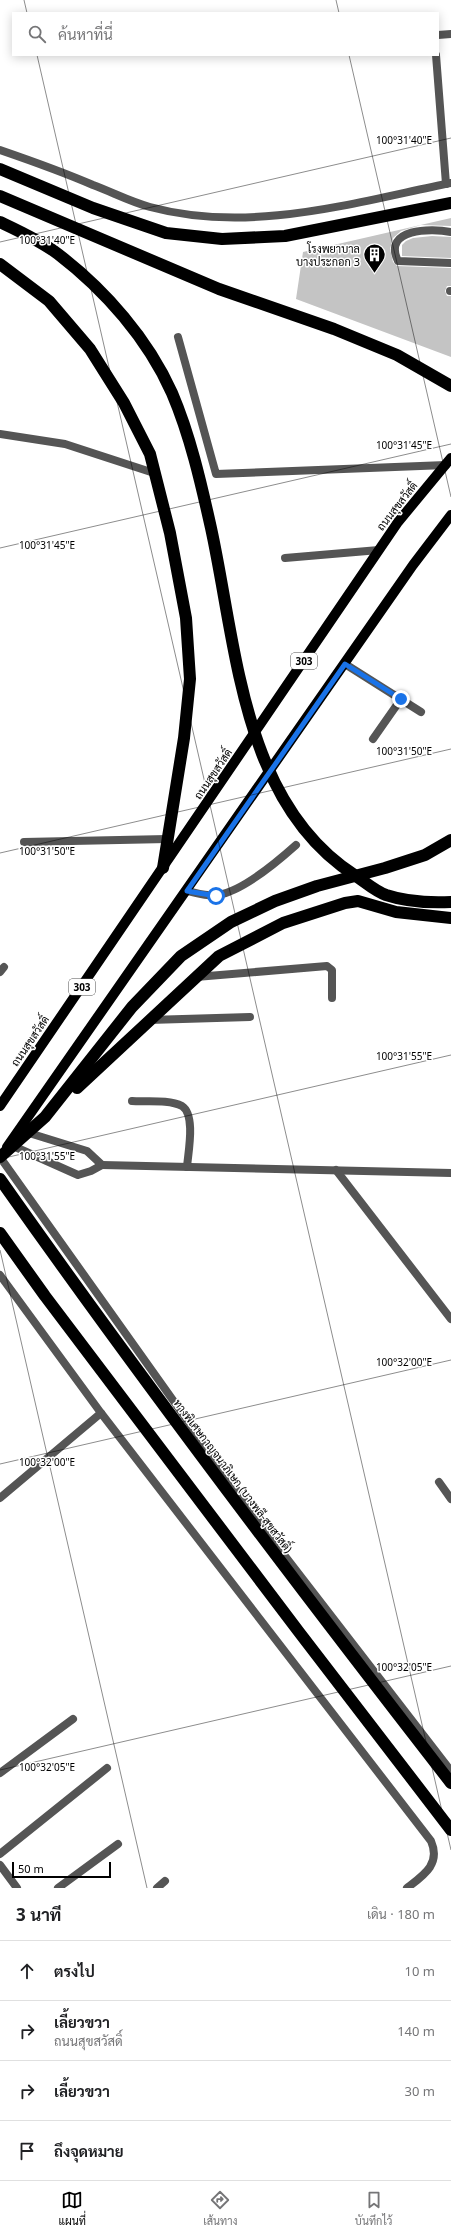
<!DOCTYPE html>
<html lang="th">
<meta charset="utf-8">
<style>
:root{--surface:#fff;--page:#f6f6f6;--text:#202124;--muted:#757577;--line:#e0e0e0;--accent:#000}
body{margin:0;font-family:"Noto Sans",Sarabun,sans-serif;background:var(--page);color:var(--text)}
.scale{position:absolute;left:12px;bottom:10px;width:99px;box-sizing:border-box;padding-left:4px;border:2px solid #000;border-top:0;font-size:11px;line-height:14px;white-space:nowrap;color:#000;-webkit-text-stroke:3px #fff;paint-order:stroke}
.stop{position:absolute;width:12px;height:12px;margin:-9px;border:3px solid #1a73e8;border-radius:50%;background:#fff}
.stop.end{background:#1a73e8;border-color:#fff;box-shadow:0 1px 4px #0008}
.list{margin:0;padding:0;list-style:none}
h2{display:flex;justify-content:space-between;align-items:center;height:52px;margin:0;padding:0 16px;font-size:17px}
h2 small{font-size:13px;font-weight:400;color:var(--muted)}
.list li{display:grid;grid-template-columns:26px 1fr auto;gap:12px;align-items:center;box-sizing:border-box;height:60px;padding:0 16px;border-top:1px solid var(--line)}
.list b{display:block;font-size:15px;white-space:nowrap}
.list p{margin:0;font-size:13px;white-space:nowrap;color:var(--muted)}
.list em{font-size:13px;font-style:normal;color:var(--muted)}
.icon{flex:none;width:22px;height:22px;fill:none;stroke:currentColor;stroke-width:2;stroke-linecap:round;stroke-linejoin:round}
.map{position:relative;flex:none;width:451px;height:1888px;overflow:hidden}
.search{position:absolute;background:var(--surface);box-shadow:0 2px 10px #0003;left:12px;right:12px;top:12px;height:44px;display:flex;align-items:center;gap:10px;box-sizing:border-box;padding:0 14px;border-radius:0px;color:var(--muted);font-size:15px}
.sheet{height:292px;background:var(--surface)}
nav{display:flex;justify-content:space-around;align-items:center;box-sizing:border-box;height:56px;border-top:1px solid var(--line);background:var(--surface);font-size:11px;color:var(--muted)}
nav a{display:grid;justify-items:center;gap:2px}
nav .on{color:var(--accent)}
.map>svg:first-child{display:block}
.building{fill:#c4c4c4}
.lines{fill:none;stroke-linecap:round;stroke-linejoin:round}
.service{stroke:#555;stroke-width:8}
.minor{stroke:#555;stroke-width:8}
.primary{stroke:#000;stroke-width:10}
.motorway{stroke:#000;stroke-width:12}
.route{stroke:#1a73e8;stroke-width:5}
.ticks{fill:none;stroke:#000;stroke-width:1;stroke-opacity:0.45}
.labels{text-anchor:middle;stroke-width:3;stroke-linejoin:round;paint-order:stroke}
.shield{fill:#fff;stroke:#4c4c4c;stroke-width:1}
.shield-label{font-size:10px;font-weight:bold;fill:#000}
.poi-label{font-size:11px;fill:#000;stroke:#fff;text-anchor:end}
.street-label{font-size:11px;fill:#000;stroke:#fff}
.ticks-label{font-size:10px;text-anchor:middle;fill:#000;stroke:#fff;stroke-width:3;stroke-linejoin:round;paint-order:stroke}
</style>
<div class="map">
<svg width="451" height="1888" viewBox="0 0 451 1888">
<rect width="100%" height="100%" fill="#fff"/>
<g class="building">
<path d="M451 218V226L421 225 401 231 393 238 390 249 393 262 397 266 451 268V286H447L445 291 447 296H451V357L296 299 303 252Z"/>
<path d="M432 236 451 237V258L402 256V245L406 241 413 238Z"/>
</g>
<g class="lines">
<g class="service">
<path d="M438 35 451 34"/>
<path d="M436 55 446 184"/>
<path d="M451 232C432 228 382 228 398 261L451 263"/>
<path d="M450 291H451"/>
<path d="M0 434 65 444 154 473"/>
<path d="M285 558 379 550"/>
<path d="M345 664 421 712"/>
<path d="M373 739 401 699"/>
<path d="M24 842 167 839"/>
<path d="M187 891C197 893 208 897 218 895 243 891 277 862 296 845"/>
<path d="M0 972 4 967"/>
<path d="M196 977 327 966 332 970V998"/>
<path d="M149 1020 250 1017"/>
<path d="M132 1101C146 1102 169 1099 182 1106 196 1115 188 1153 187 1167"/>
<path d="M13 1146 78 1175 91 1171 102 1165 87 1151 29 1133"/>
<path d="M0 1157 271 1538 451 1771"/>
<path d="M102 1165 451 1173"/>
<path d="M336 1170 451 1319"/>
<path d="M0 1275 101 1413 431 1841C441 1864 424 1875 407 1888"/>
<path d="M439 1482 451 1499"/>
<path d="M0 1498 101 1413"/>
</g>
<g class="minor">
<path d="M0 150C32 161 63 172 93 185 112 192 131 202 150 207 250 234 352 203 451 183"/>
<path d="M178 337 216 474 446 465"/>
<path d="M0 1773 73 1719"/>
<path d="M0 1854 107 1768"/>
<path d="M0 1865 17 1888"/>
<path d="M58 1888 118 1844"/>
<path d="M157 1888 165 1881"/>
</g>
<g class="primary">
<path d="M0 1106 398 522 451 458"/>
<path d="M7 1147 413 565 451 515"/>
</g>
<g class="motorway">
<path d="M0 169 93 208 166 233 222 239 285 236 451 203"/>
<path d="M0 196 219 289 334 329 397 355 451 386"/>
<path d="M0 222C19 231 41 241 58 254 105 290 148 339 172 393 190 435 201 483 211 528 237 647 242 804 356 876 365 882 375 891 386 895 407 902 429 903 451 902"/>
<path d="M0 264 49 301 90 349 124 403 150 454 170 533 186 618 190 679 184 738 163 868"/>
<path d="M77 1088 219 956 283 923 345 903 358 901 396 912 451 918"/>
<path d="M0 1157 45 1117 132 1007 181 956 231 922 275 901 317 886 385 868 425 855 451 840"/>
<path d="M0 1179C145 1385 297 1585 451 1783"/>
<path d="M0 1233 45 1296 299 1632 451 1830"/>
</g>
</g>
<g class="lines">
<path class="route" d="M216 896 187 891 345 664 401 699"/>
</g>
<path class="ticks" d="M24 0 27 13M336 0 339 13M37 55 451 1850M349 55 451 497M0 242 451 138M0 548 451 444M0 853 451 749M0 1159 451 1055M0 1250 147 1888M0 1464 451 1360M0 1770 451 1666"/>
<defs>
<symbol id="building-pin" viewBox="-11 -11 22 30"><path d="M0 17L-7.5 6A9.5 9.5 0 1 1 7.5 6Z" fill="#000" stroke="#fff"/><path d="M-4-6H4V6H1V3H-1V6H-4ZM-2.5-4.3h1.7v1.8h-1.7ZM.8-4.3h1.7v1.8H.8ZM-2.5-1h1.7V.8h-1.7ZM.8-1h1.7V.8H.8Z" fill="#fff"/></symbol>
</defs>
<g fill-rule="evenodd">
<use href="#building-pin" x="362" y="242" width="25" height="34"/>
</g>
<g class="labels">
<g class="shield">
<rect x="291" y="653" width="26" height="16" rx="3"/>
<rect x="69" y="979" width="26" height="16" rx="3"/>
</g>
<g class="shield-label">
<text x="304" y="665">303</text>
<text x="82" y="991">303</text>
</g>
<g class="poi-label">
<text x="360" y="253">โรงพยาบาล<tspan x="360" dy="13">บางประกอก 3</tspan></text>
</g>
<g class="street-label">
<text transform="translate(397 506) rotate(-52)" y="4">ถนนสุขสวัสดิ์</text>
<text transform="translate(213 774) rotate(-56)" y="4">ถนนสุขสวัสดิ์</text>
<text transform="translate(30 1041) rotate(-56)" y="4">ถนนสุขสวัสดิ์</text>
<text transform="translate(233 1476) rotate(53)" y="4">ทางพิเศษกาญจนาภิเษก (บางพลี-สุขสวัสดิ์)</text>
</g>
</g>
<g class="ticks-label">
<text x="404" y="144">100°31'40"E</text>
<text x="47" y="244">100°31'40"E</text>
<text x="404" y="449">100°31'45"E</text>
<text x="47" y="549">100°31'45"E</text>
<text x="404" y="755">100°31'50"E</text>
<text x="47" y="855">100°31'50"E</text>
<text x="404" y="1060">100°31'55"E</text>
<text x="47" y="1160">100°31'55"E</text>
<text x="404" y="1366">100°32'00"E</text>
<text x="47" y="1466">100°32'00"E</text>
<text x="404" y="1671">100°32'05"E</text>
<text x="47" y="1771">100°32'05"E</text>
</g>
</svg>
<div class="scale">50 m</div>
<div class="stop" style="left:216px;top:896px"></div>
<div class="stop end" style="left:401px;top:699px"></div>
<div class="search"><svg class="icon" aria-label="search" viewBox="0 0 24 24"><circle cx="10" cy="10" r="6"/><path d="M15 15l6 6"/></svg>ค้นหาที่นี่</div>
</div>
<section class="sheet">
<h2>3 นาที<small>เดิน · 180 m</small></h2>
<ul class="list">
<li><svg class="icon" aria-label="ahead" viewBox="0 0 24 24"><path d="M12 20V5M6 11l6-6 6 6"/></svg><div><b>ตรงไป</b></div><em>10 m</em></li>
<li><svg class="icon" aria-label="right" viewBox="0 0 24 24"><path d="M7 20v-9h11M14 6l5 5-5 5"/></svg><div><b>เลี้ยวขวา</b><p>ถนนสุขสวัสดิ์</p></div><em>140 m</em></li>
<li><svg class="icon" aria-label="right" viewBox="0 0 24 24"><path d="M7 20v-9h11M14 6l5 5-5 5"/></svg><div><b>เลี้ยวขวา</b></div><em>30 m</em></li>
<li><svg class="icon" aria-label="arrive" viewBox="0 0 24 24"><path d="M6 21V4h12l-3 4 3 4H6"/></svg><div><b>ถึงจุดหมาย</b></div></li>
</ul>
</section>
<nav>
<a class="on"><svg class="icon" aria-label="map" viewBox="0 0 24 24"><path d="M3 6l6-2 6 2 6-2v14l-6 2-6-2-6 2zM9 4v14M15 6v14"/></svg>แผนที่</a>
<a><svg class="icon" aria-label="directions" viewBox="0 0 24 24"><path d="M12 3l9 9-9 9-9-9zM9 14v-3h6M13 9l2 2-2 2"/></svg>เส้นทาง</a>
<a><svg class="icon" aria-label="saved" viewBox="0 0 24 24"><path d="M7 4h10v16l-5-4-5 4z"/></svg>บันทึกไว้</a>
</nav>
